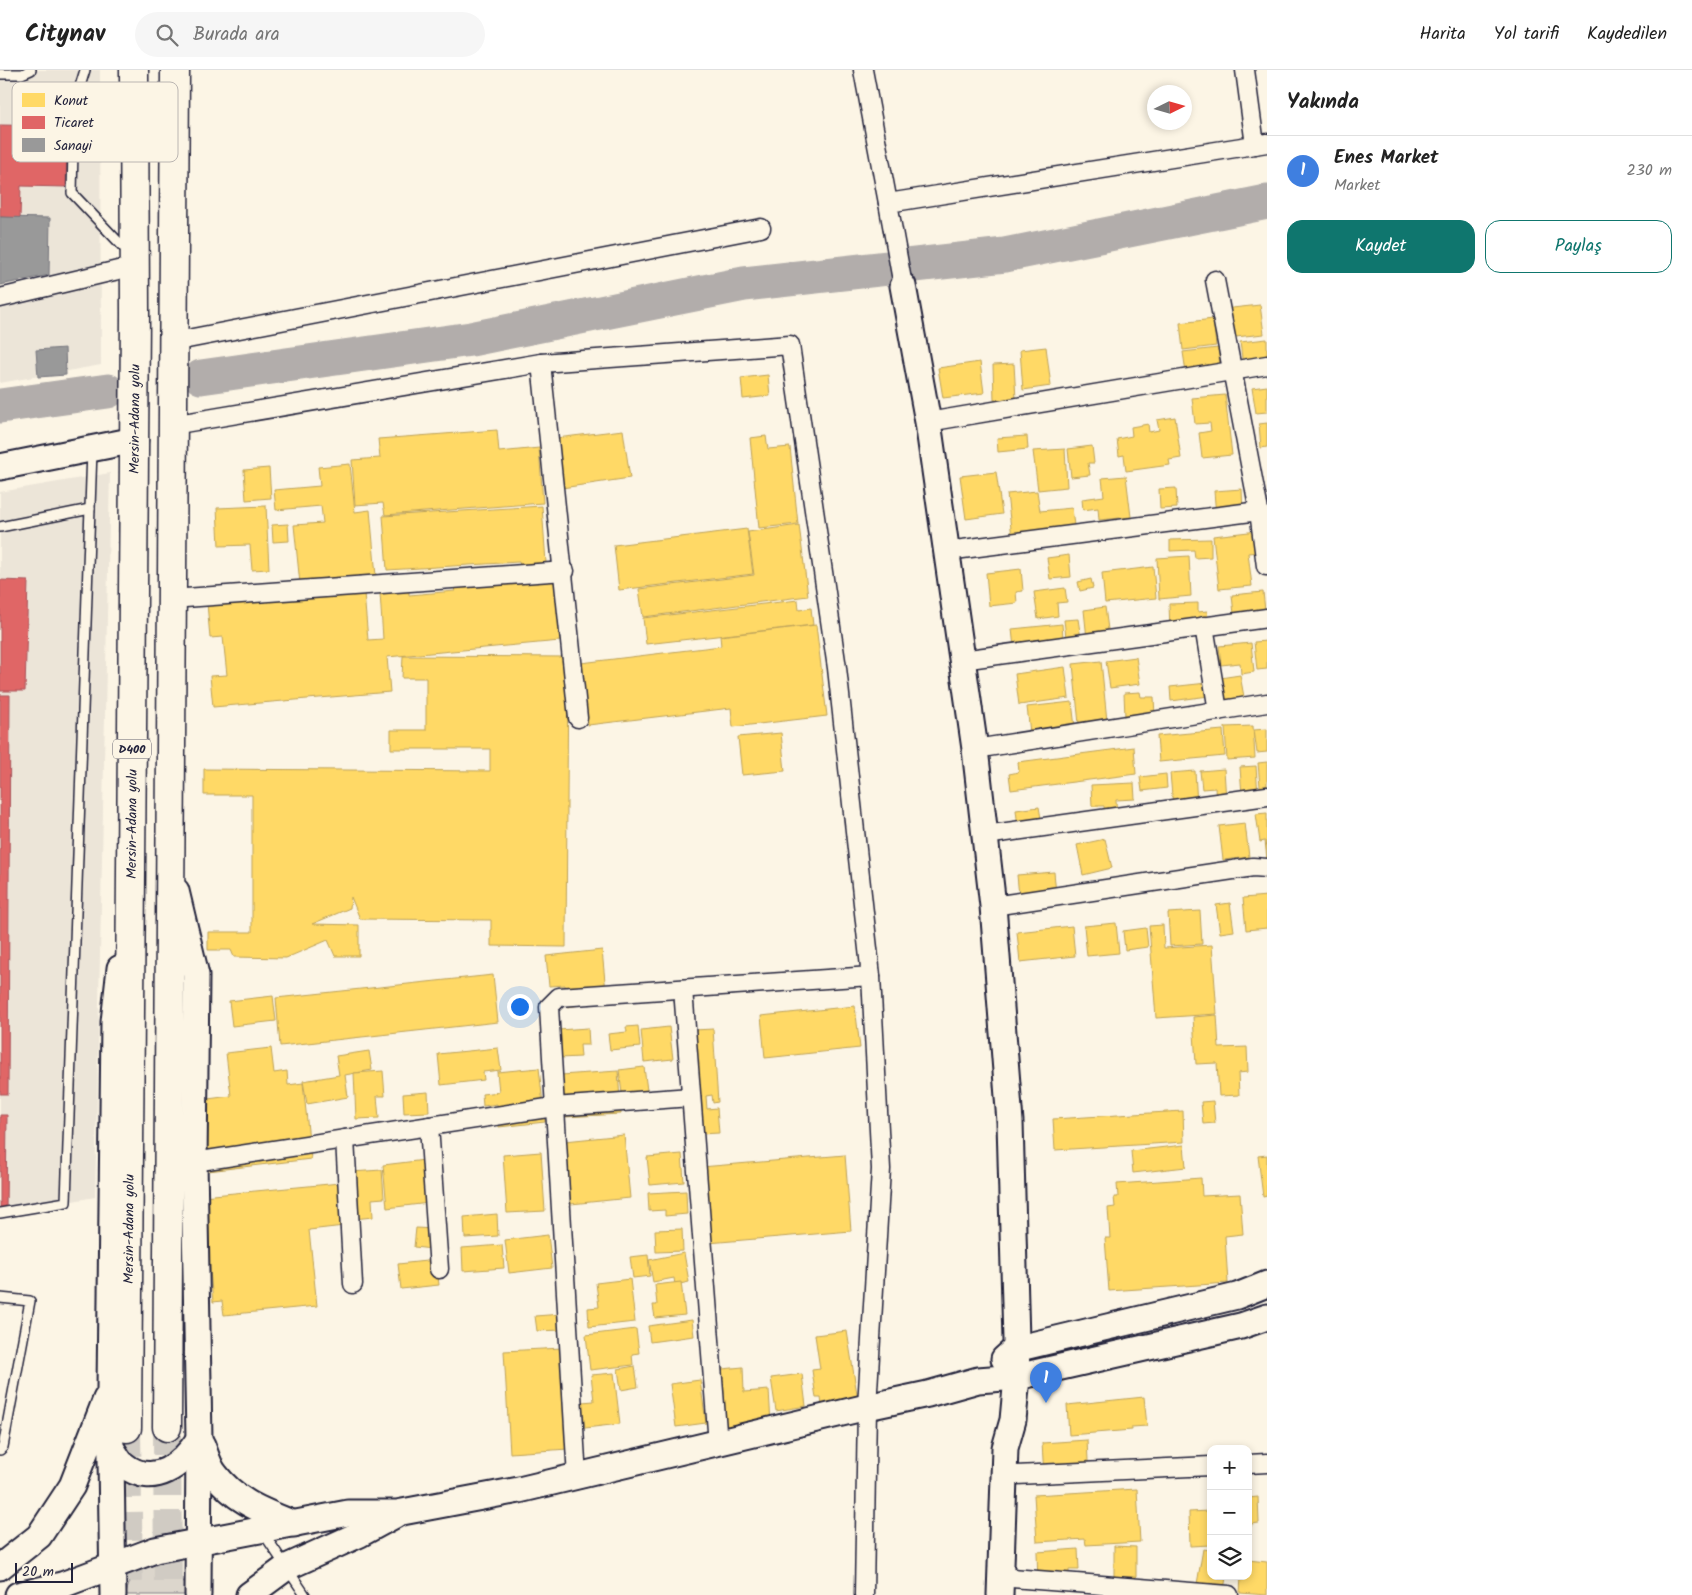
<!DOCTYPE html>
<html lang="tr">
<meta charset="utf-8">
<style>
:root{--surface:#fff;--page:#f6f6f6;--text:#222;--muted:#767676;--line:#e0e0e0;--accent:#0f766e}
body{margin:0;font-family:Kalam,sans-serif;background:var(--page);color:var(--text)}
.controls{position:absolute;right:15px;bottom:15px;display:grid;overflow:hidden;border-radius:10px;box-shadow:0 2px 8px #0003}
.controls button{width:45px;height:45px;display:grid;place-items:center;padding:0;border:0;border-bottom:1px solid var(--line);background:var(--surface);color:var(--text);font:25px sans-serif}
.compass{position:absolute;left:1147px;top:15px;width:45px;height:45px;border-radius:50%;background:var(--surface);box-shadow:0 2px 8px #0003;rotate:85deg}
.scale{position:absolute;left:15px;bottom:12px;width:58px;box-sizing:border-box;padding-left:5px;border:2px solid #22223b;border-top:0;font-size:14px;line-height:18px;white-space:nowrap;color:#22223b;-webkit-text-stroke:4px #fcf5e5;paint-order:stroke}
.you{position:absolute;left:519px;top:936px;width:18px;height:18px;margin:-12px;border:4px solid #fff;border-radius:50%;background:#1a73e8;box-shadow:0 0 0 8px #1a73e833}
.badge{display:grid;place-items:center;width:32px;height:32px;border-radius:50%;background:var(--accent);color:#fff;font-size:16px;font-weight:700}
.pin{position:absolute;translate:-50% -41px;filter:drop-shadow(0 1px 2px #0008)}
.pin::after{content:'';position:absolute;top:26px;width:18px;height:15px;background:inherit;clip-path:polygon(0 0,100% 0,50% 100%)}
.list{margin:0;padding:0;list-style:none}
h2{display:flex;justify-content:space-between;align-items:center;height:65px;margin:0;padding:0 20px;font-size:21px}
h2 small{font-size:16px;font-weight:400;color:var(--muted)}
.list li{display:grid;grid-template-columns:32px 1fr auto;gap:15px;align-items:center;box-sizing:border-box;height:70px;padding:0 20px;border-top:1px solid var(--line)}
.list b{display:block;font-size:19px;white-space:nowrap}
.list p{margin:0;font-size:16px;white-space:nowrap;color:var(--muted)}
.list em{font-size:16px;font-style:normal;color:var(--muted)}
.actions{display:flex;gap:10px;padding:15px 20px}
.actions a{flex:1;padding:11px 0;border:1px solid var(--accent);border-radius:15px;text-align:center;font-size:18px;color:var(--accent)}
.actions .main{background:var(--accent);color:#fff}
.icon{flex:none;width:28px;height:28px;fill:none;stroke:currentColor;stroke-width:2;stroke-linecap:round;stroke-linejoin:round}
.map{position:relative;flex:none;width:1267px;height:1525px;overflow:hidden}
header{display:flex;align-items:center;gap:30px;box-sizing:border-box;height:70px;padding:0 25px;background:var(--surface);border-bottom:1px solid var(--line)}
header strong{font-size:24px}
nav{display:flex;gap:28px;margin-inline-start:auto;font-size:18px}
.search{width:350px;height:45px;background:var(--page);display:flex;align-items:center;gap:12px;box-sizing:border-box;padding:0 18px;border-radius:28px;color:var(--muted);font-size:19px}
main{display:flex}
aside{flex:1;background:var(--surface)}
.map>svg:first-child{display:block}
.built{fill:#ece5d8}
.green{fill:#dcd6cc;stroke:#7f7c84}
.homes{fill:#ffd966;stroke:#bda259}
.shops{fill:#e06666;stroke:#a75259}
.industry{fill:#999;stroke:#75757d}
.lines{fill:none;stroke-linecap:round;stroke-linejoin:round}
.river{stroke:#b2adab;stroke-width:35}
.highway-tunnel{stroke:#d0cbc3;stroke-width:28;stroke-dasharray:28 14;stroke-linecap:butt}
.lane-casing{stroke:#22223b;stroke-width:12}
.street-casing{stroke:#22223b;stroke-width:21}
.secondary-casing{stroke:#22223b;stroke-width:29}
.highway-casing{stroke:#22223b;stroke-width:31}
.lane{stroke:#fcf5e5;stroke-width:9}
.street{stroke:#fcf5e5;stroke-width:18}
.secondary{stroke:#fcf5e5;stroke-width:25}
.highway{stroke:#fcf5e5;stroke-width:28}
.labels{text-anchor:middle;stroke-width:5;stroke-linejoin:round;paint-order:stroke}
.shield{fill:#fcf5e5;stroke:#63616e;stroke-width:1}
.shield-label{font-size:12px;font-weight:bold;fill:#22223b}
.street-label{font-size:14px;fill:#22223b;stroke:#fcf5e5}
.key{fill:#fcf5e5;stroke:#bbb6b2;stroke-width:1}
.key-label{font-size:14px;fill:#22223b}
</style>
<header>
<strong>Citynav</strong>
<div class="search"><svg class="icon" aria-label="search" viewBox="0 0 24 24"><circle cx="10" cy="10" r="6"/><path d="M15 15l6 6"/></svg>Burada ara</div>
<nav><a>Harita</a><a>Yol tarifi</a><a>Kaydedilen</a></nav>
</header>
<main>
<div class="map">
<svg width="1267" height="1525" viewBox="0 0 1267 1525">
<rect width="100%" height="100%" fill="#fcf5e5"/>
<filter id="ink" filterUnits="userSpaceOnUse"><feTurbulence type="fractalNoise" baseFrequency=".02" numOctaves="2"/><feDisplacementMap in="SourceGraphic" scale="10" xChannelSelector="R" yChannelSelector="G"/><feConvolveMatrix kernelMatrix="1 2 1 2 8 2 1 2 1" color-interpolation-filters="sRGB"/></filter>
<g filter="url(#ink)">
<g class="built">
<path d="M0 0H100L101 295 0 313Z"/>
<path d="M110 403 95 1127 0 1144V422Z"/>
</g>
<path class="green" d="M154 1495C171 1497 187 1506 187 1525H126C129 1507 137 1500 154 1495Z"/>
<g class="homes">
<path d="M1260 235 1264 264 1226 268 1223 239Z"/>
<path d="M1213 249 1216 276 1183 280 1180 253Z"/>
<path d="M1267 269V293L1243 296 1240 272Z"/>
<path d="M1046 277 1051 316 1023 320 1020 280Z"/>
<path d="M1218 278 1221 305 1187 309 1183 282Z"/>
<path d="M980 292 984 323 943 328 938 298Z"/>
<path d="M1014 294 1016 329 994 330 993 295Z"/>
<path d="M768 305 770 326 743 329 741 308Z"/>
<path d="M1267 316V342L1256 343 1252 318Z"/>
<path d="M1225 325 1232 385 1202 388 1199 363 1211 361 1210 353 1195 354 1192 328Z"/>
<path d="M1175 347 1181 388 1169 390 1170 395 1126 401 1124 385 1119 386 1117 369 1132 366 1131 357 1148 354 1149 362 1159 360 1157 350Z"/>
<path d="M1267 353V377L1261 378 1259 354Z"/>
<path d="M497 360 499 382 539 378 543 433 385 445 383 433 355 435 352 390 380 388 378 369Z"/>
<path d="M623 360 630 408 555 419 548 369Z"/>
<path d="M766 366 768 379 790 377 798 454 759 458 750 368Z"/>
<path d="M1027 366 1028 379 998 382 997 368Z"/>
<path d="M1092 376 1094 393H1088L1090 405 1071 407 1068 379Z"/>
<path d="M1065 379 1067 417 1038 420 1033 381Z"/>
<path d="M350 394 355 442 370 440 376 506 300 514 294 455 323 453 321 436 276 440 274 420 320 416 318 397Z"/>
<path d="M269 398 271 428 246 430 244 400Z"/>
<path d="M996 402 1002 444 966 449 960 406Z"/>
<path d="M1126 406 1131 447 1099 450 1098 438 1083 440 1082 429 1104 426 1102 408Z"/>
<path d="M1176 418 1177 438 1160 439 1159 419Z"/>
<path d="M1242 419 1243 445 1216 446 1214 421Z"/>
<path d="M1037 421 1040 441 1072 438 1076 473 1012 467 1007 424Z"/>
<path d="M266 436 269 499 252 500 250 475 219 476 217 438Z"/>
<path d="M542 436 546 493 520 495 519 492 387 500 383 446Z"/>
<path d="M288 454 289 471 273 472 272 455Z"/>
<path d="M799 455 808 526 643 547 639 519 754 505 748 462Z"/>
<path d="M747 459 753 504 619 520 614 475Z"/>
<path d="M1258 461 1260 482 1248 483 1252 516 1219 519 1213 466Z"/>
<path d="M1211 469V487L1195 488 1194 480 1170 481V470Z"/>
<path d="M1069 485 1071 507 1050 509 1047 488Z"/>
<path d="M1189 486 1191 526 1159 529 1157 488Z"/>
<path d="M1153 497 1156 528 1105 533 1102 503Z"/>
<path d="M1021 499 1023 521 1016 522 1017 533 989 536 986 503Z"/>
<path d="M555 509 560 571 387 587 390 622 213 637 210 606 227 605 223 567 210 568 207 533 256 529 257 532 364 523 368 570 383 569 380 523 409 521V525L455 521 454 518Z"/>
<path d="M1091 509 1093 518 1080 521 1078 512Z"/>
<path d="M1065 518 1067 532 1057 533 1058 546 1038 549 1034 522Z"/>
<path d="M1263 522 1265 540 1235 554 1232 525Z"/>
<path d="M798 530 799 540 811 538 813 555 646 574 643 548Z"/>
<path d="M1198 533V542L1207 541 1208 551 1170 561 1169 534Z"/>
<path d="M1105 537 1109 567 1087 569 1084 540Z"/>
<path d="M1078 549 1082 575 1067 576 1064 550Z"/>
<path d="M1062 554 1064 582 1015 587 1012 559Z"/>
<path d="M816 555 827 646 733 657 731 638 588 655 581 593 721 576 720 566Z"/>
<path d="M1267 571V599L1257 600 1254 572Z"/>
<path d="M1251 573 1254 602 1241 604 1240 593 1221 595 1219 576Z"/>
<path d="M403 586 568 587 566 877 491 876V850L360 849 351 827 350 838 312 854 359 855V886H335L328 870 286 888 234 887 231 880H208V862H252V725H204V699L490 701V679H391V660H426V608H402Z"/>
<path d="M1136 587 1140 614 1110 618 1106 591Z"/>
<path d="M1101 591 1107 651 1079 654 1073 594Z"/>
<path d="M1065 597 1069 628 1019 635 1015 604Z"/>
<path d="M1240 605 1244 627 1223 630 1220 608Z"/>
<path d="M1207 613 1209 626 1171 631 1170 617Z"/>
<path d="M1140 622 1141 627H1154L1155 646 1125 647 1124 623Z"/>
<path d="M1072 632 1076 666 1031 671 1027 637Z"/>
<path d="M1253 656 1255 688 1227 690 1225 657Z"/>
<path d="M1267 659V682L1257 683 1254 660Z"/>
<path d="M1223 660 1225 686 1159 692 1157 666Z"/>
<path d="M781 663 785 701 742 705 738 667Z"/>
<path d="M1134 677 1136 704 1011 720 1009 704 1019 702 1018 692Z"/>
<path d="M1267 692V727L1261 728 1258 693Z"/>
<path d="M1256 696 1258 726H1242L1240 697Z"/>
<path d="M1224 699 1226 731 1216 732 1215 718 1202 719 1200 701Z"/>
<path d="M1195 701 1197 735 1173 737 1170 703Z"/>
<path d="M1166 704 1167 718 1142 721 1140 707Z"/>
<path d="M1134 713 1135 729 1116 730 1117 749H1105L1104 736H1092L1091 715Z"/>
<path d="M1039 737 1042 754 1018 757 1016 740Z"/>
<path d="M1267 743V789L1265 771 1260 772 1256 744Z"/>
<path d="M1245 753 1249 787 1223 790 1219 756Z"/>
<path d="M1105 769 1112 798 1083 805 1077 775Z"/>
<path d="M1054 802 1056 824 1019 826 1017 805Z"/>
<path d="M1267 826V858L1246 860 1243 828Z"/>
<path d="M1230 833 1234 861 1220 863 1216 835Z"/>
<path d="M1200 841 1202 874 1170 876 1168 843Z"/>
<path d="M1116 853 1119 883 1087 886 1084 856Z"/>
<path d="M1163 855 1164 878 1212 875 1217 944 1156 948 1149 856Z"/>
<path d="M1072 856 1075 886 1020 892 1017 862Z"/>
<path d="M1146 858 1148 877 1125 880 1123 861Z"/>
<path d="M602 880 606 922 580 924 581 935 567 937 565 915 549 916 546 886Z"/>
<path d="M493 905 498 952 280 976 276 928Z"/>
<path d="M273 926 276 951 232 956 229 931Z"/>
<path d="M855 936 860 978 765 988 761 946Z"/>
<path d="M1217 945 1219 978 1247 977 1248 1002 1238 1003 1239 1025 1219 1026 1217 993 1196 994 1193 947Z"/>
<path d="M638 956 640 977 610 980 608 964 627 962 626 957Z"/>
<path d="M669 957 673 989 644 992 641 960Z"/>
<path d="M588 958 589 975H580L581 987 559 988 558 960Z"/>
<path d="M713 959 718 1032 713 1033 712 1025 706 1026 707 1039 717 1038 719 1063 701 1064 694 960Z"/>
<path d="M271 978 274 1003 287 1001 288 1015 303 1013 311 1089 208 1101 200 1030 231 1026 226 983Z"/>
<path d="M498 978 501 1000 483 1002 484 1010 441 1015 438 984Z"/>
<path d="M369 981 372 1000 345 1005 348 1027 307 1034 303 1011 339 1005 336 986Z"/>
<path d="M644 997 649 1036 624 1039 619 1000Z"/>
<path d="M539 998 545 1052 499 1057 497 1034 483 1036 482 1024 499 1022 497 1002Z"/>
<path d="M383 1001 385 1026H377L379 1048 356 1049 354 1003Z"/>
<path d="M618 1001 621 1044 564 1047 561 1005Z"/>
<path d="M428 1022 429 1042 404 1043 403 1024Z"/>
<path d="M1213 1031 1215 1053 1203 1054 1201 1032Z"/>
<path d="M1183 1041 1184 1072 1055 1080 1053 1049Z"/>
<path d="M624 1065 630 1128 571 1134 565 1071Z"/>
<path d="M1184 1075 1186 1097 1133 1103 1131 1081Z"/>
<path d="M541 1082 545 1141 507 1143 503 1085Z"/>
<path d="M682 1084 684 1112 650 1115 647 1087Z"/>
<path d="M845 1085 851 1161 708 1173 701 1097Z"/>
<path d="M1267 1085V1126L1263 1127 1258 1086Z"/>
<path d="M425 1090 429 1133 387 1138 383 1095Z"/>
<path d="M382 1100 384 1128 372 1129 373 1147 354 1149 351 1102Z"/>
<path d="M1201 1108 1202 1126 1240 1124 1243 1164 1225 1166 1228 1213 1109 1221 1105 1168H1110L1108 1138 1115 1137 1114 1127H1118L1117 1114Z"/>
<path d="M340 1113 344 1156 309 1160 317 1236 224 1245 222 1231 213 1232 203 1126Z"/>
<path d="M686 1121 687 1144 665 1146V1140L649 1141 648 1123Z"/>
<path d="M497 1144 498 1166 465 1168 464 1147Z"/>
<path d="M416 1158 434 1159 432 1179 414 1177Z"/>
<path d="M682 1159 683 1181 656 1182 655 1160Z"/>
<path d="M548 1165 552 1198 509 1203 505 1170Z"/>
<path d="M502 1175 504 1198 463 1201 462 1178Z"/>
<path d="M684 1183 689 1212 675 1215 674 1208 653 1212 649 1190Z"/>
<path d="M648 1185 650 1206 633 1208 630 1187Z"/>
<path d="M436 1190 439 1215 401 1219 398 1194Z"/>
<path d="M630 1209 635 1252 589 1257 588 1238 599 1237 596 1213Z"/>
<path d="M681 1212 685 1245 655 1248 653 1235H657L655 1215Z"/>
<path d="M562 1244V1260L537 1261 535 1246Z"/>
<path d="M692 1250 694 1266 650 1272 648 1256Z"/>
<path d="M636 1259 639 1283 632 1284 633 1295 590 1300 586 1265Z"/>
<path d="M847 1261 859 1337 823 1343 821 1328H816L812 1300 820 1299 815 1265Z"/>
<path d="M562 1278 568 1379 510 1383 504 1281Z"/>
<path d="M635 1296 638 1317 621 1320 618 1299Z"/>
<path d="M743 1297 744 1322 769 1320 771 1354 719 1365 716 1324H724L722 1299Z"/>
<path d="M614 1303 620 1354 585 1358 582 1332 594 1331 591 1305Z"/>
<path d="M802 1304 806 1336 776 1341 771 1308Z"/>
<path d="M700 1310 706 1353 676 1357 670 1314Z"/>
<path d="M1144 1327 1147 1356 1132 1357V1360L1069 1365 1067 1335Z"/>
<path d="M1087 1370 1089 1411 1064 1412V1405L1044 1406 1042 1373Z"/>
<path d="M1137 1419 1140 1472 1086 1475 1085 1469 1037 1472 1034 1425Z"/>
<path d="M1258 1427 1259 1453 1251 1454V1457H1248V1428Z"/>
<path d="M1210 1441 1211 1475 1190 1476 1189 1442Z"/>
<path d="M1114 1476 1136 1477V1507H1114Z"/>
<path d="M1078 1479 1079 1500H1069V1513L1038 1514 1037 1482Z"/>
<path d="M1203 1479 1211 1480V1506L1226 1508 1224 1519 1197 1514Z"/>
<path d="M1248 1490 1267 1492V1525L1240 1523 1241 1506H1248Z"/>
</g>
<g class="shops">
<path d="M0 55 67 56 66 117 21 116 20 148 0 147Z"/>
<path d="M0 510 28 511 25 621H0Z"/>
<path d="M0 625H10L8 1024H0Z"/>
<path d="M0 1045H7L6 1141 0 1140Z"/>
</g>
<g class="industry">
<path d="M0 147 50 148 49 205 0 215Z"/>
<path d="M65 278 66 305 38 307 36 280Z"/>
</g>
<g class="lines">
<g class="river">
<path d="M201 307 471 269 744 214 1005 185 1267 132"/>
<path d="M0 336 108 321"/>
</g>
<g class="highway-tunnel">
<path d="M167 1357 168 1525"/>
<path d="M127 1358 129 1525"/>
</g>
<defs>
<g id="lane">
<path d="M85 0 74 36 72 123 129 183"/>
<path d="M0 4H22L31 0"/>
<path d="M0 457 90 439"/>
<path d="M0 1143 66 1132 92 380"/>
<path d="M0 1228 30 1231 3 1377 0 1380"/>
<path d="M262 1461 305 1525"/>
</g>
<g id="street">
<path d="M863 0 888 133"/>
<path d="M1245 0 1255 75"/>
<path d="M1215 210 1259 441 1266 496"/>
<path d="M903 216 888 133 1267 73"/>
<path d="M0 228 135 196"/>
<path d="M172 272 761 158"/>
<path d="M541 293 578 648"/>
<path d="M928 352 1267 295"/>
<path d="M172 355 541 293 790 275 837 598 871 906 881 1099 867 1337 864 1525"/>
<path d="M947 481 1259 441"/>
<path d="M171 529 565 501"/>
<path d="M1204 556 1218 641"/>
<path d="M962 590 1267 548"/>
<path d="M975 679 1267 633"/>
<path d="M985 765 1267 726"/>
<path d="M993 836 1253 797 1267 798"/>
<path d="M683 919 718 1374"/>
<path d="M429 1056 439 1199"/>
<path d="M345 1069 353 1214"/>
<path d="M194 1092 554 1037 691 1027"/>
<path d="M1248 1394 1267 1393"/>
<path d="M1016 1405 1211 1396"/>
<path d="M577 1408 549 937 559 927 871 906"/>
<path d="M1012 1508 1229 1525"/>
</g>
<g id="secondary">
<path d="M903 216 928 352 975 679 993 836 1010 1052 1017 1307 1013 1350 1005 1378 1000 1525"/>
<path d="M0 397 135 370"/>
<path d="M176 821 196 905 194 1092 199 1369 198 1525"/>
<path d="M1004 1289 1015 1279 1237 1226 1267 1214"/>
<path d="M202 1375C206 1385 209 1397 215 1404 236 1432 263 1441 294 1454"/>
<path d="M112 1379C116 1384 119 1392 124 1395 154 1419 183 1394 199 1369"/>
<path d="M0 1497 39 1466 72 1416 106 1329"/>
<path d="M18 1525 62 1515 155 1480 348 1443H397L519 1420 867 1337 928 1324 978 1310 1017 1307 1241 1256 1267 1247"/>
<path d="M113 1525 110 1320 114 952 120 898"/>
<path d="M249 1525 287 1497 360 1464 395 1445"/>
</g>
<g id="highway">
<path d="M167 1357 175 0"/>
<path id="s1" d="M127 1358 135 244 134 0"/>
</g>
</defs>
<use href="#lane" class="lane-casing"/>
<use href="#street" class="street-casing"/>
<use href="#secondary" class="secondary-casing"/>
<use href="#highway" class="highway-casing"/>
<use href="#lane" class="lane"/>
<use href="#street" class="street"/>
<use href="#secondary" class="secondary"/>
<use href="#highway" class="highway"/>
</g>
</g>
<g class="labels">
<rect class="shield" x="113" y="669.5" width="38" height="19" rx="4"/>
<g class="shield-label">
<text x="132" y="683">D400</text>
</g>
<g class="street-label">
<text dy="5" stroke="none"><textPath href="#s1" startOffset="1009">Mersin-Adana yolu</textPath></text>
<text dy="5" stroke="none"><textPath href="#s1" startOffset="604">Mersin-Adana yolu</textPath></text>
<text dy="5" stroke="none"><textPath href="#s1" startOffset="199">Mersin-Adana yolu</textPath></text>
</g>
</g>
<rect x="12" y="12" width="166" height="80" rx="8" class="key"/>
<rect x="22" y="23" width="23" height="14" fill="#ffd966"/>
<rect x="22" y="46" width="23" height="13" fill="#e06666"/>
<rect x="22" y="68" width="23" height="14" fill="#999"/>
<g class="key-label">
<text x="54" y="35">Konut</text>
<text x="54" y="57">Ticaret</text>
<text x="54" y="80">Sanayi</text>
</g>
</svg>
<div class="controls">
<button>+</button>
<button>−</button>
<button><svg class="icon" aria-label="layers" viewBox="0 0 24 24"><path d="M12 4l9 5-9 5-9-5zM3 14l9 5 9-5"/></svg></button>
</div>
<svg class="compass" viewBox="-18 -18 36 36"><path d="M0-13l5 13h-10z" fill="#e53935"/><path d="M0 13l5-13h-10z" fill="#767676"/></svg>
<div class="scale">20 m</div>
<div class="you"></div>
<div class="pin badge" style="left:1046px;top:1333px;background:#3f7fe0">1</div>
</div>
<aside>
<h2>Yakında<small></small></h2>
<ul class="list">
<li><span class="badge" style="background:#3f7fe0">1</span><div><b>Enes Market</b><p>Market</p></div><em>230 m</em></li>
</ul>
<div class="actions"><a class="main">Kaydet</a><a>Paylaş</a></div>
</aside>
</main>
